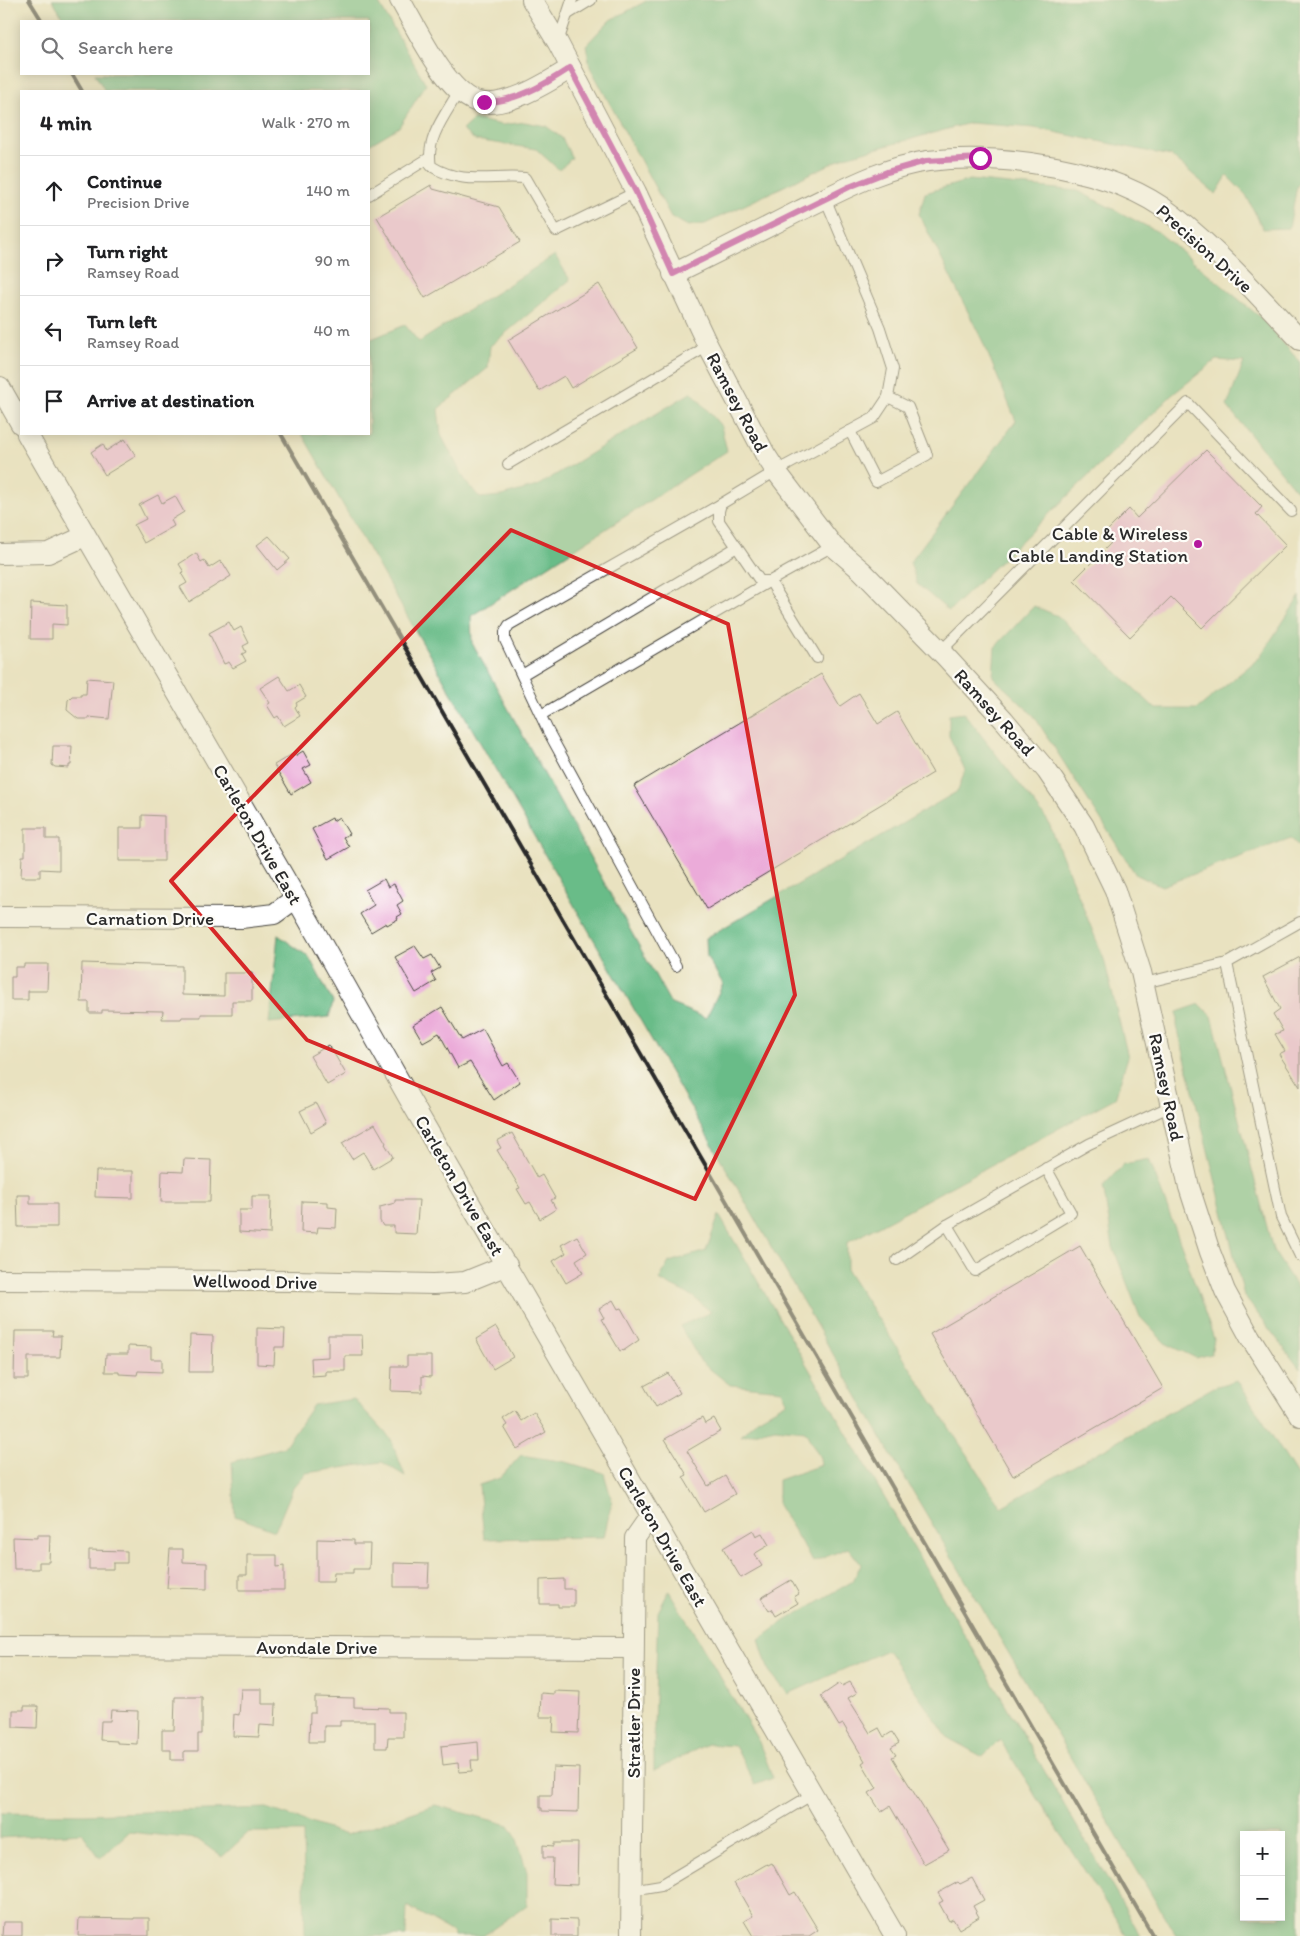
<!DOCTYPE html>
<meta charset="utf-8">
<style>
:root{--surface:#fff;--page:#f6f6f6;--text:#202124;--muted:#757577;--line:#e0e0e0}
body{margin:0;font-family:Itim,sans-serif;background:var(--page);color:var(--text)}
.controls{position:absolute;right:15px;bottom:15px;display:grid;overflow:hidden;border-radius:0px;box-shadow:0 2px 12px #0003}
.controls button{width:45px;height:45px;display:grid;place-items:center;padding:0;border:0;border-bottom:1px solid var(--line);background:var(--surface);color:var(--text);font:25px sans-serif}
.stop{position:absolute;width:15px;height:15px;margin:-11px;border:4px solid #b5179e;border-radius:50%;background:#fff}
.stop.end{background:#b5179e;border-color:#fff;box-shadow:0 1px 5px #0008}
.list{margin:0;padding:0;list-style:none}
h2{display:flex;justify-content:space-between;align-items:center;height:65px;margin:0;padding:0 20px;font-size:21px}
h2 small{font-size:16px;font-weight:400;color:var(--muted)}
.list li{display:grid;grid-template-columns:32px 1fr auto;gap:15px;align-items:center;box-sizing:border-box;height:70px;padding:0 20px;border-top:1px solid var(--line)}
.list b{display:block;font-size:19px;white-space:nowrap}
.list p{margin:0;font-size:16px;white-space:nowrap;color:var(--muted)}
.list em{font-size:16px;font-style:normal;color:var(--muted)}
.icon{flex:none;width:28px;height:28px;fill:none;stroke:currentColor;stroke-width:2;stroke-linecap:round;stroke-linejoin:round}
.map{position:relative;flex:none;width:1300px;height:1936px;overflow:hidden}
.search{position:absolute;background:var(--surface);box-shadow:0 2px 12px #0003;left:20px;top:20px;width:350px;height:55px;display:flex;align-items:center;gap:12px;box-sizing:border-box;padding:0 18px;border-radius:0px;color:var(--muted);font-size:19px}
.panel{position:absolute;background:var(--surface);box-shadow:0 2px 12px #0003;left:20px;top:90px;width:350px;height:345px;border-radius:0px}
.map>svg:first-child{display:block}
.forest{fill:#69bc88;stroke:#4a745a;fill-rule:evenodd}
.building{fill:#ebabd9}
.lines{fill:none;stroke-linecap:round;stroke-linejoin:round}
.service-casing{stroke:#484641;stroke-width:12}
.minor-casing{stroke:#484641;stroke-width:22}
.service{stroke:#fff;stroke-width:10}
.minor{stroke:#fff;stroke-width:20}
.rail{stroke:#2b2b2b;stroke-width:4}
.route{stroke:#b5179e;stroke-width:6}
.marked{fill:none;stroke:#d62828;stroke-width:4;stroke-linejoin:round}
.poi-dot{fill:#b5179e;stroke:#fdfcf7;stroke-width:2}
.labels{text-anchor:middle;stroke-width:4.5;stroke-linejoin:round;paint-order:stroke}
.street-label{font-size:19px;fill:#2b2b2b;stroke:#fdfcf7}
.poi-label{font-size:19px;fill:#2b2b2b;stroke:#fdfcf7;text-anchor:end}
</style>
<div class="map">
<svg width="1300" height="1936" viewBox="0 0 1300 1936">
<rect width="100%" height="100%" fill="#fdfcf7"/>
<filter id="ink" filterUnits="userSpaceOnUse"><feTurbulence type="fractalNoise" baseFrequency=".02" numOctaves="2"/><feDisplacementMap in="SourceGraphic" scale="10" xChannelSelector="R" yChannelSelector="G"/><feConvolveMatrix kernelMatrix="1 2 1 2 8 2 1 2 1" color-interpolation-filters="sRGB"/></filter>
<filter id="wash" filterUnits="userSpaceOnUse"><feTurbulence type="fractalNoise" baseFrequency=".0096" numOctaves="4" result="noise"/><feDisplacementMap in="SourceGraphic" scale="20" xChannelSelector="R" yChannelSelector="G"/><feGaussianBlur stdDeviation="1.12" result="paint"/><feColorMatrix in="noise" values="0 0 0 0 0 0 0 0 0 0 0 0 0 0 0 0 0 1.4 0 .05"/><feComposite in="paint" operator="in"/></filter>
<g filter="url(#wash)">
<rect width="100%" height="100%" fill="#e9e2c0"/>
<g class="forest">
<path d="M52 0H377L426 84 399 127 369 145V91H105L95 74H369V21H65Z"/>
<path d="M648 0H1300V183L1297 186 1289 228 1263 229 1246 195 1227 176 1216 194 1171 156 1034 128 970 123 845 157 705 224 688 226 671 217 590 67 586 45 609 21Z"/>
<path d="M474 119 502 125 525 122 546 126 562 138 572 158 559 170 536 149 475 140 462 130Z"/>
<path d="M970 180 1078 191 1158 232 1260 317 1300 362V495L1227 406 1244 362 1216 360 1172 395 949 611 917 584 910 562 1016 421 982 340 919 214 925 193Z"/>
<path d="M555 255 570 280 490 346 488 368 438 409 441 435 465 480 480 498 501 496 537 486 692 392 721 426 727 451 471 616 472 643 671 1004 706 1018 723 984 707 957 706 938 958 791 965 770 949 736V715L964 713 1048 821 1104 959 1128 1057 1115 1098 847 1243V1271L1001 1507 1214 1387 1237 1380 1300 1480V1936H1176L889 1451 302 434H369V340L405 325 419 342ZM1244 1835H1281V1917H1244Z"/>
<path d="M1300 596V848L1291 838 1162 886 1136 875 1034 716 993 677 995 647 1034 606 1058 616 1156 709H1197L1259 658Z"/>
<path d="M278 935 309 957 333 1002 329 1017 269 1023Z"/>
<path d="M1200 1004 1212 1016 1273 1250 1300 1292V1369L1244 1296 1177 1026V1012Z"/>
<path d="M1149 1159 1185 1255 1214 1339 1211 1354 1196 1358 1165 1343 1140 1317 1113 1247 1103 1186 1124 1164Z"/>
<path d="M719 1215 1141 1936H1127L1000 1740 983 1757 948 1738 887 1650 788 1694 769 1671 759 1640 785 1621 853 1581 861 1564 848 1548 813 1562 778 1505V1480L821 1465 820 1458 805 1431 775 1428 741 1436 757 1419 787 1402 782 1390 730 1385 701 1362 680 1326 711 1312 692 1296 659 1280 669 1262 706 1251Z"/>
<path d="M354 1399 391 1439 405 1476 382 1462 306 1473 293 1488 275 1531 235 1516 232 1462 284 1447 313 1405Z"/>
<path d="M521 1455 566 1462 604 1473 612 1501 604 1537 484 1539 479 1485 500 1478Z"/>
<path d="M669 1591 759 1742 773 1778 755 1785 735 1746 707 1744 654 1771V1726L658 1612Z"/>
<path d="M435 1805 509 1825 516 1836 527 1872V1905L483 1936H454L452 1932 407 1906 406 1936H305L303 1832H249L222 1857 197 1839 129 1832 100 1858 82 1833 0 1838V1813L85 1814 267 1808 346 1835Z"/>
</g>
<g id="blocks">
<g class="building">
<path d="M431 185 433 189 499 207 520 242 425 298 377 217Z"/>
<path d="M599 284 638 348 571 388 564 376 539 391 508 340Z"/>
<path d="M125 439 136 456 105 475 91 452 103 444 106 451Z"/>
<path d="M1206 450 1262 507 1256 514 1286 545 1202 628 1171 597 1130 637 1074 580 1111 543 1103 535 1129 509 1137 518Z"/>
<path d="M158 495 162 503 175 496 184 512 171 520 174 526 144 543 134 525 146 519 139 505Z"/>
<path d="M269 536 290 559 277 570 257 545Z"/>
<path d="M196 553 201 562 204 560 209 568 220 561 222 564 223 563 231 576 189 602 180 587 187 583 181 573 184 572 179 564Z"/>
<path d="M31 603 67 605V625L52 624V639H30Z"/>
<path d="M229 622 234 631 241 627 249 643 243 646 246 652 242 654 246 661 233 668 229 662 224 664 209 633Z"/>
<path d="M821 674 840 706 859 693 878 724 897 712 933 773 707 909 634 786Z"/>
<path d="M279 676 289 691 299 685 306 697 296 703 297 705 295 707 300 716 284 726 278 716 275 718 267 705 270 703 260 688Z"/>
<path d="M87 678 113 680 109 719 89 717V719H78L67 710 68 700 72 696H81V694H86Z"/>
<path d="M53 746H72L71 765H69V768L55 767 52 765Z"/>
<path d="M303 751 311 765 303 769 311 782 291 794 274 765 294 753 295 756Z"/>
<path d="M142 815 164 816V861H119V828H142Z"/>
<path d="M339 817 349 834 343 837 349 847 328 859 312 829 332 818 333 821Z"/>
<path d="M25 828H46V839H59V870L40 869V877H21L22 856H25Z"/>
<path d="M384 879 388 887 394 884 403 901 397 905 402 914 397 917 398 919 387 925 386 923 371 932 360 914 374 905 365 890Z"/>
<path d="M415 946 424 959 432 955 440 968 431 973 436 981 416 993 395 957Z"/>
<path d="M1300 957V1087L1279 1054 1285 1051 1275 1034 1283 1031 1273 1014 1280 1009 1263 977Z"/>
<path d="M82 963 182 966V995L224 996V973H252V1001H232V1014H201V1017H182L181 1019H162L163 1011 102 1010V1013H89V1002H81Z"/>
<path d="M24 964H48L47 991H28V1000H11V977H15V967H24Z"/>
<path d="M442 1007 462 1040 483 1029 503 1066 508 1063 520 1082 494 1100 470 1062 458 1068 439 1033 423 1042 413 1025Z"/>
<path d="M329 1045 346 1074 327 1085 310 1056Z"/>
<path d="M316 1103 326 1123 311 1132 300 1111Z"/>
<path d="M375 1124 386 1143 385 1144 393 1157 373 1169 363 1152 352 1159 342 1143Z"/>
<path d="M512 1133 537 1178 542 1175 555 1198 551 1200 556 1209 540 1219 530 1202 526 1204 517 1189 520 1188 497 1150 501 1148 497 1141Z"/>
<path d="M184 1159 211 1160 210 1202H161L162 1171 183 1172Z"/>
<path d="M96 1171H133V1198L95 1197Z"/>
<path d="M17 1195H30V1204H57V1227H18Z"/>
<path d="M252 1196H271L270 1234 239 1232V1210H252Z"/>
<path d="M395 1200H419L416 1234 394 1233V1226H383L380 1221V1207L395 1203Z"/>
<path d="M302 1201 328 1202V1207L337 1208 336 1228 318 1227 317 1233 301 1232Z"/>
<path d="M577 1236 587 1253 576 1260 583 1273 566 1283 553 1261 566 1253 561 1245Z"/>
<path d="M1080 1246 1163 1388 1013 1476 930 1334Z"/>
<path d="M613 1300 618 1309 621 1308 639 1340 623 1351 622 1350 620 1351 601 1319 604 1318 599 1309Z"/>
<path d="M496 1327 513 1357 493 1369 476 1339Z"/>
<path d="M257 1328 285 1329 284 1347H275L274 1365 257 1364Z"/>
<path d="M15 1331H53L52 1336H61L60 1357H28V1379H14Z"/>
<path d="M190 1335 213 1336 212 1372H189Z"/>
<path d="M328 1335H362L363 1356H345V1371H326V1375L312 1376 311 1358 328 1357Z"/>
<path d="M128 1346 151 1347V1359H162V1372L138 1371 137 1375 119 1374V1372H105L106 1354H128Z"/>
<path d="M407 1356H431V1377L422 1376V1392L391 1391 392 1366H407Z"/>
<path d="M668 1373 680 1393 656 1407 644 1386Z"/>
<path d="M515 1411 521 1421 534 1413 546 1432 517 1449 504 1427 507 1425 503 1419Z"/>
<path d="M702 1418 705 1424 714 1419 721 1431 687 1451 708 1486 725 1476 735 1494 704 1512 683 1477 687 1475 665 1439Z"/>
<path d="M753 1530 756 1536 762 1533 769 1545 754 1554 762 1566 741 1578 723 1548Z"/>
<path d="M37 1535H50L49 1562H39V1569H14L13 1537 37 1538Z"/>
<path d="M317 1539 354 1540V1544H370L369 1569H353V1573H334L333 1582H317Z"/>
<path d="M170 1549H183V1562L207 1563V1589L167 1588Z"/>
<path d="M89 1550 127 1551V1563H113V1569H89Z"/>
<path d="M247 1555H277V1567L284 1566V1590H239V1575H247Z"/>
<path d="M394 1563 429 1564 428 1587H394Z"/>
<path d="M564 1579V1589H574V1607H558V1604H540V1580Z"/>
<path d="M791 1580 799 1594 794 1597 798 1603 776 1616 772 1609 769 1611 761 1598Z"/>
<path d="M850 1682 857 1693 848 1698 870 1733 879 1728 884 1737 892 1732 899 1743 891 1748 896 1755 892 1757 949 1850 924 1864 890 1806 881 1812 869 1793 877 1788 862 1763 865 1761 843 1724 839 1726 821 1696 840 1683 842 1686Z"/>
<path d="M241 1689H262V1704H276L275 1726 260 1725 259 1737 233 1736 234 1714 239 1715Z"/>
<path d="M554 1691 580 1692 578 1733 553 1732 554 1717H540L541 1693 554 1694Z"/>
<path d="M175 1697H202V1734H198V1751H184V1760H171V1750H162V1730H174Z"/>
<path d="M315 1697 354 1698V1707L389 1708V1712H403V1737H388L387 1748H375V1721H340V1726H324V1742H309L310 1713H315Z"/>
<path d="M24 1706H38L37 1728 13 1727V1710H24Z"/>
<path d="M111 1710 138 1711 137 1744 117 1743V1741L100 1740 101 1721H110Z"/>
<path d="M478 1742 479 1760H471L472 1771 459 1772 458 1763 443 1765 441 1746Z"/>
<path d="M553 1767 579 1768 578 1812 542 1811V1808H540V1795H552Z"/>
<path d="M554 1843H578L577 1885 552 1884 553 1858H543V1845L554 1846Z"/>
<path d="M772 1863 790 1895 795 1892 818 1930 809 1936H753L744 1921 753 1916 734 1883 767 1864 768 1865Z"/>
<path d="M972 1878 984 1900 973 1906 979 1917 959 1929 953 1919 949 1921 939 1903 943 1901 938 1893 958 1882 960 1884Z"/>
<path d="M79 1918 134 1919V1918H149V1936H78Z"/>
<path d="M552 1919 577 1920V1936H552Z"/>
<path d="M3 1922H22V1936H2Z"/>
</g>
</g>
</g>
<g filter="url(#ink)">
<use href="#blocks" fill-opacity="0" stroke="#484641" stroke-width="1"/>
<g class="lines">
<defs>
<g id="service">
<path d="M568 14 591 0"/>
<path d="M558 42 572 0"/>
<path d="M459 91C446 114 425 139 431 166 463 186 492 175 525 178L556 231 636 192"/>
<path d="M369 195 429 158"/>
<path d="M825 198 880 328 893 369 888 397 874 418 776 471 721 504 719 511V521L760 581H770L833 546"/>
<path d="M850 431 876 482 927 455 908 407 888 397"/>
<path d="M508 464 708 346"/>
<path d="M940 652 1188 403 1291 511"/>
<path d="M522 675 737 547"/>
<path d="M541 715 770 581 817 658"/>
<path d="M1300 922 1227 963 1281 1217 1300 1256"/>
<path d="M676 966 548 731 505 640V632L509 625 721 504"/>
<path d="M1144 983 1227 963"/>
<path d="M947 1225 975 1271 1071 1213 1046 1168"/>
<path d="M897 1260 947 1225 1089 1144 1171 1106"/>
<path d="M631 1890 661 1885 813 1794"/>
</g>
<g id="minor">
<path d="M400 0C416 27 445 90 475 101 503 111 547 83 571 68"/>
<path d="M532 0 558 43 636 192 708 346 765 454 776 471 833 546 862 571 945 656 1004 720 1047 771 1084 826 1115 890 1141 972 1189 1187 1210 1252 1225 1291 1250 1337 1300 1416"/>
<path d="M673 274C716 253 758 232 801 210 841 191 883 167 928 161 971 156 1013 159 1056 167 1098 175 1139 188 1173 215 1220 252 1260 297 1300 340"/>
<path d="M0 387 21 424"/>
<path d="M27 434 296 898 410 1100 895 1936"/>
<path d="M0 554 48 553 85 536"/>
<path d="M0 917 241 918 274 914 296 898"/>
<path d="M0 1280 294 1281 434 1284 465 1282 507 1265"/>
<path d="M0 1646 633 1648"/>
<path d="M631 1936 635 1538 651 1515"/>
</g>
</defs>
<use href="#service" class="service-casing"/>
<use href="#minor" class="minor-casing"/>
<use href="#service" class="service"/>
<use href="#minor" class="minor"/>
<g class="rail">
<path d="M29 0 42 21"/>
<path d="M72 74 82 91"/>
<path d="M281 434 1153 1936"/>
</g>
</g>
</g>
<g class="lines" filter="url(#ink)">
<path class="route" d="M484 102C516 102 544 85 570 68L636 192 673 274 849 187 887 172 926 161 980 158"/>
</g>
<path d="M0 0H1300V1936H0ZM511 530 728 624 795 995 695 1199 307 1040 171 881Z" fill="#e9e2c0" fill-opacity=".55" fill-rule="evenodd"/>
<path class="marked" d="M511 530 728 624 795 995 695 1199 307 1040 171 881Z"/>
<circle class="poi-dot" cx="1198" cy="544" r="5"/>
<g class="labels">
<g class="street-label">
<text transform="translate(1205 248) rotate(42)" y="7">Precision Drive</text>
<text transform="translate(738 402) rotate(62)" y="7">Ramsey Road</text>
<text transform="translate(995 712) rotate(48)" y="7">Ramsey Road</text>
<text transform="translate(258 834) rotate(60)" y="7">Carleton Drive East</text>
<text x="150" y="925">Carnation Drive</text>
<text transform="translate(1167 1087) rotate(78)" y="7">Ramsey Road</text>
<text transform="translate(460 1185) rotate(60)" y="7">Carleton Drive East</text>
<text transform="translate(255 1281) rotate(1)" y="7">Wellwood Drive</text>
<text transform="translate(663 1536) rotate(60)" y="7">Carleton Drive East</text>
<text x="317" y="1654">Avondale Drive</text>
<text transform="translate(633 1723) rotate(-90)" y="7">Stratler Drive</text>
</g>
<g class="poi-label">
<text x="1188" y="540">Cable &amp; Wireless<tspan x="1188" dy="22">Cable Landing Station</tspan></text>
</g>
</g>
</svg>
<div class="controls">
<button>+</button>
<button>−</button>
</div>
<div class="stop" style="left:980px;top:158px"></div>
<div class="stop end" style="left:484px;top:102px"></div>
<div class="search"><svg class="icon" aria-label="search" viewBox="0 0 24 24"><circle cx="10" cy="10" r="6"/><path d="M15 15l6 6"/></svg>Search here</div>
<section class="panel">
<h2>4 min<small>Walk · 270 m</small></h2>
<ul class="list">
<li><svg class="icon" aria-label="ahead" viewBox="0 0 24 24"><path d="M12 20V5M6 11l6-6 6 6"/></svg><div><b>Continue</b><p>Precision Drive</p></div><em>140 m</em></li>
<li><svg class="icon" aria-label="right" viewBox="0 0 24 24"><path d="M7 20v-9h11M14 6l5 5-5 5"/></svg><div><b>Turn right</b><p>Ramsey Road</p></div><em>90 m</em></li>
<li><svg class="icon" aria-label="left" viewBox="0 0 24 24"><path d="M17 20v-9H6M10 6l-5 5 5 5"/></svg><div><b>Turn left</b><p>Ramsey Road</p></div><em>40 m</em></li>
<li><svg class="icon" aria-label="arrive" viewBox="0 0 24 24"><path d="M6 21V4h12l-3 4 3 4H6"/></svg><div><b>Arrive at destination</b></div></li>
</ul>
</section>
</div>
